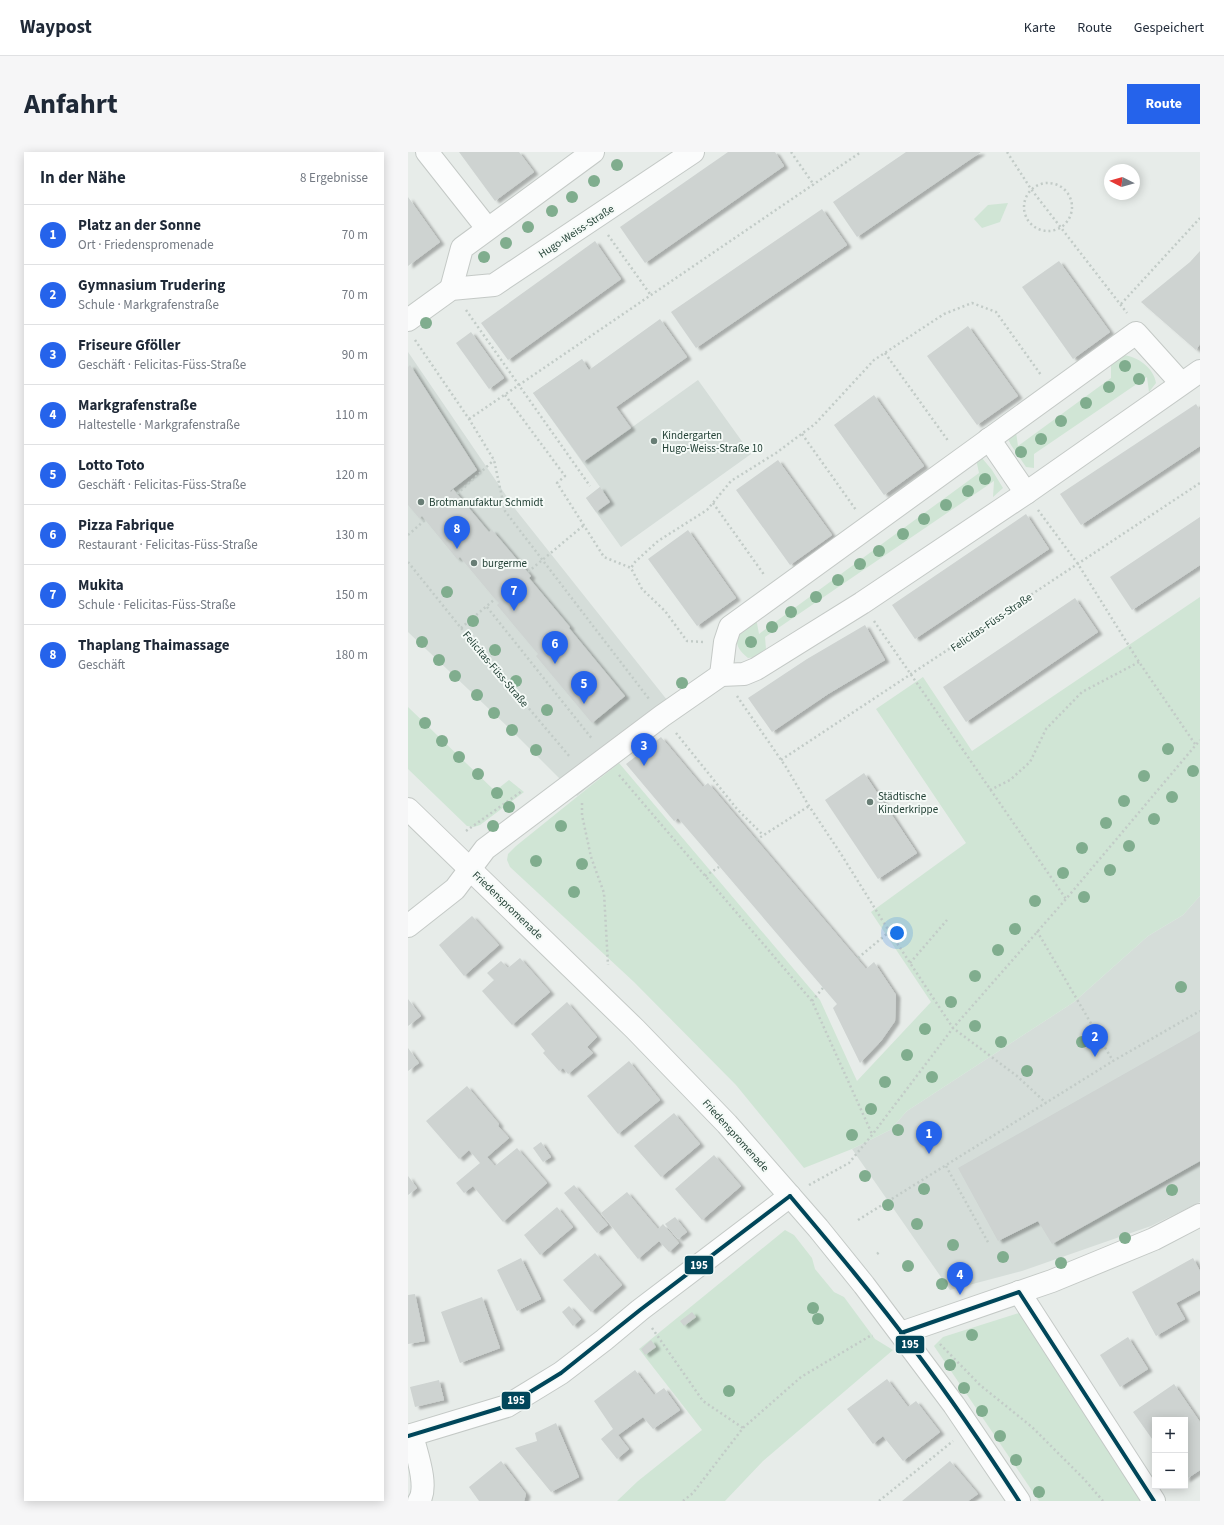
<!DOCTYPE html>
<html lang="de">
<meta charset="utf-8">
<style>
:root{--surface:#fff;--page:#f6f6f7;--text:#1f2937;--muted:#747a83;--line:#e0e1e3;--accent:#2563eb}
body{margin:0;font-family:"Source Sans 3",sans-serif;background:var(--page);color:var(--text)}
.controls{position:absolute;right:12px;bottom:12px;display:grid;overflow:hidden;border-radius:0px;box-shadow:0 2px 10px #0003}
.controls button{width:36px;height:36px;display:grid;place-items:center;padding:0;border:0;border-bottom:1px solid var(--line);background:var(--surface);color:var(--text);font:20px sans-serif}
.compass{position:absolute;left:696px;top:12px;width:36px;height:36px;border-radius:50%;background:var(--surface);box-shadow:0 2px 10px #0003;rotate:276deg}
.you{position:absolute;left:489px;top:781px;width:14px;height:14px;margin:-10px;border:3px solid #fff;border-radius:50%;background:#1a73e8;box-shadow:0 0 0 6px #1a73e833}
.badge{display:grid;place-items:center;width:26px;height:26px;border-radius:50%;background:var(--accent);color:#fff;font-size:13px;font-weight:700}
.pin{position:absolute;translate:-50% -33px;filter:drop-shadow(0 1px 2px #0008)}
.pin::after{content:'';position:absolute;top:21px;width:14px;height:12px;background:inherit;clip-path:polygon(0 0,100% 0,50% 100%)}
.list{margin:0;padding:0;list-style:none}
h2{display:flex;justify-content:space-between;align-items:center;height:52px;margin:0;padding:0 16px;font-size:17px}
h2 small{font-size:13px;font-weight:400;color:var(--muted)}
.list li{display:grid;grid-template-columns:26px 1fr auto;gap:12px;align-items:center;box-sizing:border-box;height:60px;padding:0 16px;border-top:1px solid var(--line)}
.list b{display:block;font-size:15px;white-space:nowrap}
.list p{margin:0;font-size:13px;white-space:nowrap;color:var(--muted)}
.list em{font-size:13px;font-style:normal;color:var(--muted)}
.map{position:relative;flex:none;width:792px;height:1349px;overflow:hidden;border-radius:0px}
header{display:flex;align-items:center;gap:24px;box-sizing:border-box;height:56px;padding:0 20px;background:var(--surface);border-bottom:1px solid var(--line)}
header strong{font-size:19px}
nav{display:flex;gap:22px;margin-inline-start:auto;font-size:14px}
.intro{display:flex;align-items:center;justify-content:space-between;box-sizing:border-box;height:96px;padding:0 24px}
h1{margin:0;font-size:28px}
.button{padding:10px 18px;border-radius:0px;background:var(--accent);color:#fff;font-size:14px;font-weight:700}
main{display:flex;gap:24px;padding:0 24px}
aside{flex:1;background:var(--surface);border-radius:0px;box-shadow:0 2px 10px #0003}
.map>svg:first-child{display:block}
.built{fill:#d5ddd9}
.green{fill:#d0e5d5}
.building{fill:#ced3d1;filter:url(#shadow)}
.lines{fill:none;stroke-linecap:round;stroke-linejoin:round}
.minor-casing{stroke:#c4c9c6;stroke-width:24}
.path{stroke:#c2cbc7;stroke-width:2.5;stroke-dasharray:2 3;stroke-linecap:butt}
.minor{stroke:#fbfcfc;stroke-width:22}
.bus-1-casing{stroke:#f5faf7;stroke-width:7}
.bus-1{stroke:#00465a;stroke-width:4}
.tree{fill:#80ad8e}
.poi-dot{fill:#687d75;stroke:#f5faf7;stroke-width:1.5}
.labels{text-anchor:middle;stroke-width:4;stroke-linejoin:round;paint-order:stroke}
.street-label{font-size:11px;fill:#234136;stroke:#f5faf7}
.poi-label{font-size:11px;fill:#234136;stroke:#f5faf7;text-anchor:start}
.line-badge{stroke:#f5faf7;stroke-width:1.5}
.badge-label{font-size:11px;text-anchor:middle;font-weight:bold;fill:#fff}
</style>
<header>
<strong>Waypost</strong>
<nav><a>Karte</a><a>Route</a><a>Gespeichert</a></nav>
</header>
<div class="intro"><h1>Anfahrt</h1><a class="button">Route</a></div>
<main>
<aside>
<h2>In der Nähe<small>8 Ergebnisse</small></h2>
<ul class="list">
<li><span class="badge">1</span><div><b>Platz an der Sonne</b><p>Ort · Friedenspromenade</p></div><em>70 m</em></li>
<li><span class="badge">2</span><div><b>Gymnasium Trudering</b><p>Schule · Markgrafenstraße</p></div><em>70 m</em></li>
<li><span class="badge">3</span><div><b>Friseure Gföller</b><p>Geschäft · Felicitas-Füss-Straße</p></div><em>90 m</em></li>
<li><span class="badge">4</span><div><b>Markgrafenstraße</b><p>Haltestelle · Markgrafenstraße</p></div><em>110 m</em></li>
<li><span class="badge">5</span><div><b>Lotto Toto</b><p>Geschäft · Felicitas-Füss-Straße</p></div><em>120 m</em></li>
<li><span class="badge">6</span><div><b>Pizza Fabrique</b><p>Restaurant · Felicitas-Füss-Straße</p></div><em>130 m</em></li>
<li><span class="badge">7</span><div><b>Mukita</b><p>Schule · Felicitas-Füss-Straße</p></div><em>150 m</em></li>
<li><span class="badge">8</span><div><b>Thaplang Thaimassage</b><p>Geschäft</p></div><em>180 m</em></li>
</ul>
</aside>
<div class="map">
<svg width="792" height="1349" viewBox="0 0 792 1349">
<defs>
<filter id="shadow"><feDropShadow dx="4.5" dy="2.5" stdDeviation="1" flood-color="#0004"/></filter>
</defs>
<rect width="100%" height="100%" fill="#e7ece9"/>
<g class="built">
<path d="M0 200 108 358 271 563 169 644 100 575 0 480Z"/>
<path d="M174 207 223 276 290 228 343 302 213 395 178 346 192 335 125 241Z"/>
<path d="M792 744V1050L743 1074 614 1119 542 1138 444 997 482 978 499 959 666 850 740 784 775 763Z"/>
</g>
<g class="green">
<path d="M600 51 592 70 574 76 566 67 580 53Z"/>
<path d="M715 203C729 204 746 216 748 231L741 240 739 225 626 302V316L618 315 603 293 600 287 608 280 610 294 703 226V210Z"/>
<path d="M574 306 584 318 595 336 585 345 586 329 357 485 358 497 347 505 340 506C330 498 327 492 329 479L348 466 351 482 571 321 568 307Z"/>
<path d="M792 445V744L775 763 740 784 666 850 499 959 482 978 444 997 396 1016 328 933 226 830 102 715 99 708 100 702 108 694 211 611 412 848 449 929 523 850 463 760 558 691 468 557 515 525 564 599Z"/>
<path d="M0 555 87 639 101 628 116 640 72 673 66 675 59 674 0 617Z"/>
<path d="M377 1078 386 1083 404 1106 407 1117 426 1140 436 1145 467 1187 485 1198 355 1309 317 1349H209L230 1329 294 1278 231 1197Z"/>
<path d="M614 1160 734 1349H631L526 1194 535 1185Z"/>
</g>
<g class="building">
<path d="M51 0H111L126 20 87 49Z"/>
<path d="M320 0H367L376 14 237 111 212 75Z"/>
<path d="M498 0H573L449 85 425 50Z"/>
<path d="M0 45 32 90 0 114Z"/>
<path d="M414 57 439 93 288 196 263 160Z"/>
<path d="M187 89 213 127 100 208 73 171Z"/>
<path d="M792 99V192L788 198 733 150 782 110Z"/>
<path d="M651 109 702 180 665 207 614 135Z"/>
<path d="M252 167 279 205 208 255 223 276 175 310 125 241 174 207 181 218Z"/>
<path d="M560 174 610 244 569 273 519 204Z"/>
<path d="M63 180 96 226 81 237 48 191Z"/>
<path d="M2 213 69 318 42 339 43 340 45 337 81 380 84 378 123 424 121 426 162 475 161 476 217 544 184 571 128 504 130 502 89 453 91 451 87 447 52 405 49 407 14 364 11 366 0 353V215Z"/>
<path d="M466 243 516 314 476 343 426 273Z"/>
<path d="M788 252 792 258V294L673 373 652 342Z"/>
<path d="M370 308 424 383 382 413 328 338Z"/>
<path d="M192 335 202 350 188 360 178 346Z"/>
<path d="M618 362 641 397 507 487 484 453Z"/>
<path d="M792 365V413L724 458 702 425Z"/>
<path d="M280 378 328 446 289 474 240 407Z"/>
<path d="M667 446 690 480 558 570 535 535Z"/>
<path d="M457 473 477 508 420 542 364 580 340 546 399 507Z"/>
<path d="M253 585 295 635 300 631 458 817 466 810 488 843 487 869 473 889 452 911 425 856 429 852 270 666 266 669 218 612Z"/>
<path d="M456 621 509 701 470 727 417 648Z"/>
<path d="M64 764 91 793 56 824 31 793Z"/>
<path d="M112 806 142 840 104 873 74 839 86 828 79 821 93 809 100 816Z"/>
<path d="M0 847 13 864 0 874Z"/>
<path d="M159 850 189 885 179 895 185 901 160 922 155 916 151 919 135 901 137 899 123 882Z"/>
<path d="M792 879V1009L644 1092 630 1069 590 1089 550 1016Z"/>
<path d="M0 896 11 911 0 919Z"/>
<path d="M221 909 252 948 210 982 179 944Z"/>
<path d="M59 934 91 972 90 974 101 986 79 1005 87 1014 109 996 139 1031 95 1070 65 1034 56 1041 48 1031 72 1011 61 998 51 1007 18 969Z"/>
<path d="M266 961 292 992 253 1025 226 994Z"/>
<path d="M133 990 143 1005 135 1010 125 996Z"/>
<path d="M306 1003 333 1034 294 1068 267 1037Z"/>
<path d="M0 1024 9 1036 0 1043Z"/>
<path d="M166 1033 200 1073 189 1081 156 1041Z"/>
<path d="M219 1040 250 1077 255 1072 271 1091 261 1100 251 1089 230 1107 193 1061Z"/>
<path d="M149 1055 165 1075 132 1103 116 1083Z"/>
<path d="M267 1065 279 1080 270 1087 257 1072Z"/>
<path d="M187 1101 214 1133 183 1160 155 1128Z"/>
<path d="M113 1106 133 1147 109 1159 89 1118Z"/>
<path d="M785 1106 792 1119V1138L768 1151 777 1167 748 1184 724 1140Z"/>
<path d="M7 1142 17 1189 0 1192V1143Z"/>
<path d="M74 1145 92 1196 52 1211 33 1160Z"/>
<path d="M161 1154 173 1167 165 1174 154 1160Z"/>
<path d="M284 1160 288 1165 276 1174 272 1169Z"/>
<path d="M720 1185 740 1217 712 1235 692 1203Z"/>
<path d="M243 1188 248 1195 237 1203 233 1197Z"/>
<path d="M227 1218 246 1243 256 1236 272 1258 245 1277 235 1265 210 1283 221 1297 209 1307 193 1287 205 1277 186 1249Z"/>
<path d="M479 1227 500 1255 508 1249 532 1280 495 1309 475 1284 465 1292 439 1257Z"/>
<path d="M31 1228 36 1248 7 1255 2 1235Z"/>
<path d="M766 1232 792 1270V1318L777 1328V1268H747V1291L725 1260Z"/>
<path d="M148 1271 171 1325 143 1340 107 1296 129 1289 127 1281Z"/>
<path d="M93 1309 118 1342 116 1349H71L61 1335Z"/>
<path d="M542 1309 570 1342 560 1349H494Z"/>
</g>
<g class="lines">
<defs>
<g id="minor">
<path d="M19 0 79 76"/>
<path d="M43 137 54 96 185 0"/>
<path d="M0 168 43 137 86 133 285 0"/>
<path d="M581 287 618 341"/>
<path d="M313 523 317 490 322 475 728 181 773 231"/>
<path d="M0 657 227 877 319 972 410 1076 456 1133 546 1253 611 1349"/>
<path d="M0 774 47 737 77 697 254 564 313 523 336 522 348 517 454 451 618 341 792 219"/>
<path d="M611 1140 746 1349"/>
<path d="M493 1181 644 1129 746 1087 792 1063"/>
<path d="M4 1283C8 1300 21 1334 11 1349"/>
<path d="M0 1284 99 1254 153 1221 196 1188 232 1158 382 1044"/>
</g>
</defs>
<use href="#minor" class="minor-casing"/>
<g class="path">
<path d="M383 0 406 33"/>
<path d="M599 0 623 37 719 161"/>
<circle cx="640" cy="55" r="24"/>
<path d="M200 83 242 142"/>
<path d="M713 152 792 66"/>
<path d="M58 158 182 334"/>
<path d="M7 188 61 267 86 308 97 359 241 547"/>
<path d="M477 201 541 290"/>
<path d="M97 243 157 324 149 331 196 405 223 416"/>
<path d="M61 267 453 0"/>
<path d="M394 282 448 358"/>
<path d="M49 342 86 308"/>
<path d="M305 351 357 424"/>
<path d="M630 358 670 412 731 510 787 592"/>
<path d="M0 383 17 368"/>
<path d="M0 410 53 476 162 605"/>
<path d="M120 420 176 373"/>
<path d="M79 455 185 588"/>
<path d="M466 469 658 747"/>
<path d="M53 476 87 447"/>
<path d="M295 490 279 489 257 459 234 437 223 416 227 410 250 389 299 358 323 329 368 301 407 272 466 208 536 162 564 151 588 160 633 223"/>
<path d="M329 544 378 615 401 654 433 702 481 779 545 876 609 924 638 951"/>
<path d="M268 581 329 657 355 683"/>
<path d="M373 608 792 331"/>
<path d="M211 623 404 849 464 982"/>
<path d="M582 638 602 628 622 610 638 577 674 540 731 510"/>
<path d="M174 651V663L183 705 196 741 200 813"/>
<path d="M58 679 114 639"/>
<path d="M348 688 401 654"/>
<path d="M297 724 311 715"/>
<path d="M629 779 705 909"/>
<path d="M450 806 481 780"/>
<path d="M502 811 539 768"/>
<path d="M404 849 415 836"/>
<path d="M538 1014 581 1092"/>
<path d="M401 1033 441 1011 464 983 545 876 658 747 792 588"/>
<path d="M450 1068 705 909 792 859"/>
<path d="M469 1102 473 1099"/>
<path d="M244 1176 295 1249 335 1276"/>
<path d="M532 1192 572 1233 624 1275 676 1327 695 1349"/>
<path d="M275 1349 285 1341 335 1276 393 1225 462 1184H465"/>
<path d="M471 1349 545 1289"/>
</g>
<use href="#minor" class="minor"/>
<defs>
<g id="bus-1">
<path d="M382 1044C425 1095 468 1146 508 1200 544 1248 578 1298 611 1349"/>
<path d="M493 1181 611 1140 746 1349"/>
<path d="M0 1284 99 1254 153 1221 232 1158 382 1044"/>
</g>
</defs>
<use href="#bus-1" class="bus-1-casing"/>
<use href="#bus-1" class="bus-1"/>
</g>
<g class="tree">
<circle cx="209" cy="13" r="6"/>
<circle cx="186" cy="29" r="6"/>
<circle cx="164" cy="45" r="6"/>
<circle cx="144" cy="59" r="6"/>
<circle cx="120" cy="75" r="6"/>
<circle cx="98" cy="91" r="6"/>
<circle cx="76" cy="105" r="6"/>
<circle cx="18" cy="171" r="6"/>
<circle cx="717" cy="214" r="6"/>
<circle cx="731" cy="227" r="6"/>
<circle cx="701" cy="235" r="6"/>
<circle cx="678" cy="251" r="6"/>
<circle cx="653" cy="269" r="6"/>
<circle cx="633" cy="287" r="6"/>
<circle cx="613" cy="300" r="6"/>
<circle cx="577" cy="327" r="6"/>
<circle cx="560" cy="339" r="6"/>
<circle cx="538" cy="353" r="6"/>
<circle cx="516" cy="367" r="6"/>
<circle cx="495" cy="382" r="6"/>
<circle cx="471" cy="399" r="6"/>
<circle cx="452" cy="412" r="6"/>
<circle cx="430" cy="428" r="6"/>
<circle cx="39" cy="440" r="6"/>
<circle cx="408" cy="445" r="6"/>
<circle cx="383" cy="460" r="6"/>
<circle cx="65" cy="469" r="6"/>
<circle cx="364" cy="475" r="6"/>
<circle cx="14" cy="490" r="6"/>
<circle cx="343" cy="490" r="6"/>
<circle cx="87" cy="498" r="6"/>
<circle cx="31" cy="508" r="6"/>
<circle cx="47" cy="524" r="6"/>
<circle cx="108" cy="529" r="6"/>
<circle cx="274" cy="531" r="6"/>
<circle cx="69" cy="543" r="6"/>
<circle cx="139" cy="558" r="6"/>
<circle cx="86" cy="561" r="6"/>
<circle cx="17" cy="571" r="6"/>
<circle cx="104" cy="578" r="6"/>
<circle cx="34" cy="589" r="6"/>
<circle cx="760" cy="597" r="6"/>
<circle cx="128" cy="598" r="6"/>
<circle cx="51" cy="605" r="6"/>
<circle cx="785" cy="619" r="6"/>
<circle cx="70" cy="622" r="6"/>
<circle cx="736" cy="624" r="6"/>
<circle cx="89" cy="641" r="6"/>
<circle cx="764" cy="645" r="6"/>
<circle cx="716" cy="649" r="6"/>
<circle cx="101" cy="655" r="6"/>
<circle cx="746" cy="667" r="6"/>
<circle cx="698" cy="671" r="6"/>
<circle cx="85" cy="674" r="6"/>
<circle cx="153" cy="674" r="6"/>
<circle cx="721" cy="694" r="6"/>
<circle cx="674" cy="696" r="6"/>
<circle cx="128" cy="709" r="6"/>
<circle cx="174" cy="712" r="6"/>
<circle cx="702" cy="718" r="6"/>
<circle cx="655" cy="721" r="6"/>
<circle cx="166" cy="740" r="6"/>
<circle cx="676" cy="745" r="6"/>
<circle cx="627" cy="749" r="6"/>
<circle cx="607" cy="777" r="6"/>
<circle cx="590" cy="798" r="6"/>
<circle cx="567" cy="824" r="6"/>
<circle cx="773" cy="835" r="6"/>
<circle cx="543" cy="850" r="6"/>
<circle cx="567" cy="874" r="6"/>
<circle cx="517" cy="877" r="6"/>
<circle cx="593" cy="890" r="6"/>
<circle cx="674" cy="890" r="6"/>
<circle cx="499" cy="903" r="6"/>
<circle cx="619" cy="919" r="6"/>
<circle cx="524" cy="925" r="6"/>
<circle cx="477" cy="930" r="6"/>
<circle cx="463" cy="957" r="6"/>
<circle cx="490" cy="978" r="6"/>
<circle cx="444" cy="983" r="6"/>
<circle cx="457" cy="1024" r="6"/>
<circle cx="516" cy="1037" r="6"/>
<circle cx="764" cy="1038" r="6"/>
<circle cx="480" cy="1053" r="6"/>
<circle cx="509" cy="1072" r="6"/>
<circle cx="717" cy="1086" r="6"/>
<circle cx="545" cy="1093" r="6"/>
<circle cx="595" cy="1105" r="6"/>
<circle cx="653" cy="1111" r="6"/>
<circle cx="500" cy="1114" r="6"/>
<circle cx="534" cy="1132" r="6"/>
<circle cx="405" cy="1156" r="6"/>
<circle cx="410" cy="1167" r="6"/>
<circle cx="564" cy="1183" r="6"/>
<circle cx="542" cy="1213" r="6"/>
<circle cx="556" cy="1236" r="6"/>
<circle cx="321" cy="1239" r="6"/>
<circle cx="574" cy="1259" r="6"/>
<circle cx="592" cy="1284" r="6"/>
<circle cx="608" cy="1308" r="6"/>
<circle cx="631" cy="1340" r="6"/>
</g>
<g class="poi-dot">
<circle cx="246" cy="289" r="4"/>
<circle cx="13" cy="350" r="4"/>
<circle cx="66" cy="411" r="4"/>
<circle cx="462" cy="650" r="4"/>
</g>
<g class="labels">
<g class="street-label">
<text transform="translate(168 79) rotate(-33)" y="4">Hugo-Weiss-Straße</text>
<text transform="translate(583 470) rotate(-34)" y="4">Felicitas-Füss-Straße</text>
<text transform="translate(88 517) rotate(50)" y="4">Felicitas-Füss-Straße</text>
<text transform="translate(100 753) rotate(44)" y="4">Friedenspromenade</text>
<text transform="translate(328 983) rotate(48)" y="4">Friedenspromenade</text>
</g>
<g class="poi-label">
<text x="254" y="287">Kindergarten<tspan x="254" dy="13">Hugo-Weiss-Straße 10</tspan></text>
<text x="21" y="354">Brotmanufaktur Schmidt</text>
<text x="74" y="415">burgerme</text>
<text x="470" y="648">Städtische<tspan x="470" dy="13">Kinderkrippe</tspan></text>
</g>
</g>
<g class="line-badge">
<rect x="276" y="1103" width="30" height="20" rx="4" fill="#00465a"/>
<rect x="487" y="1183" width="30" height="19" rx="4" fill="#00465a"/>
<rect x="93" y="1239" width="30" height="19" rx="4" fill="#00465a"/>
</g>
<g class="badge-label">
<text x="291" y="1117">195</text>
<text x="502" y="1196">195</text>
<text x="108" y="1252">195</text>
</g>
</svg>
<div class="controls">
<button>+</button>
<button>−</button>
</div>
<svg class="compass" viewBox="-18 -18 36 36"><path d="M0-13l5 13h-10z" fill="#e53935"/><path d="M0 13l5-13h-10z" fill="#747a83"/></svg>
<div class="you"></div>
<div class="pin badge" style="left:521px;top:1002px">1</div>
<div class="pin badge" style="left:687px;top:905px">2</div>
<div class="pin badge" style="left:236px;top:614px">3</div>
<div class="pin badge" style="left:552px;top:1143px">4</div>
<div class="pin badge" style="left:176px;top:552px">5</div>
<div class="pin badge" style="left:147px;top:512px">6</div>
<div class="pin badge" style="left:106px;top:459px">7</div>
<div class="pin badge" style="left:49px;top:397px">8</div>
</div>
</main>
